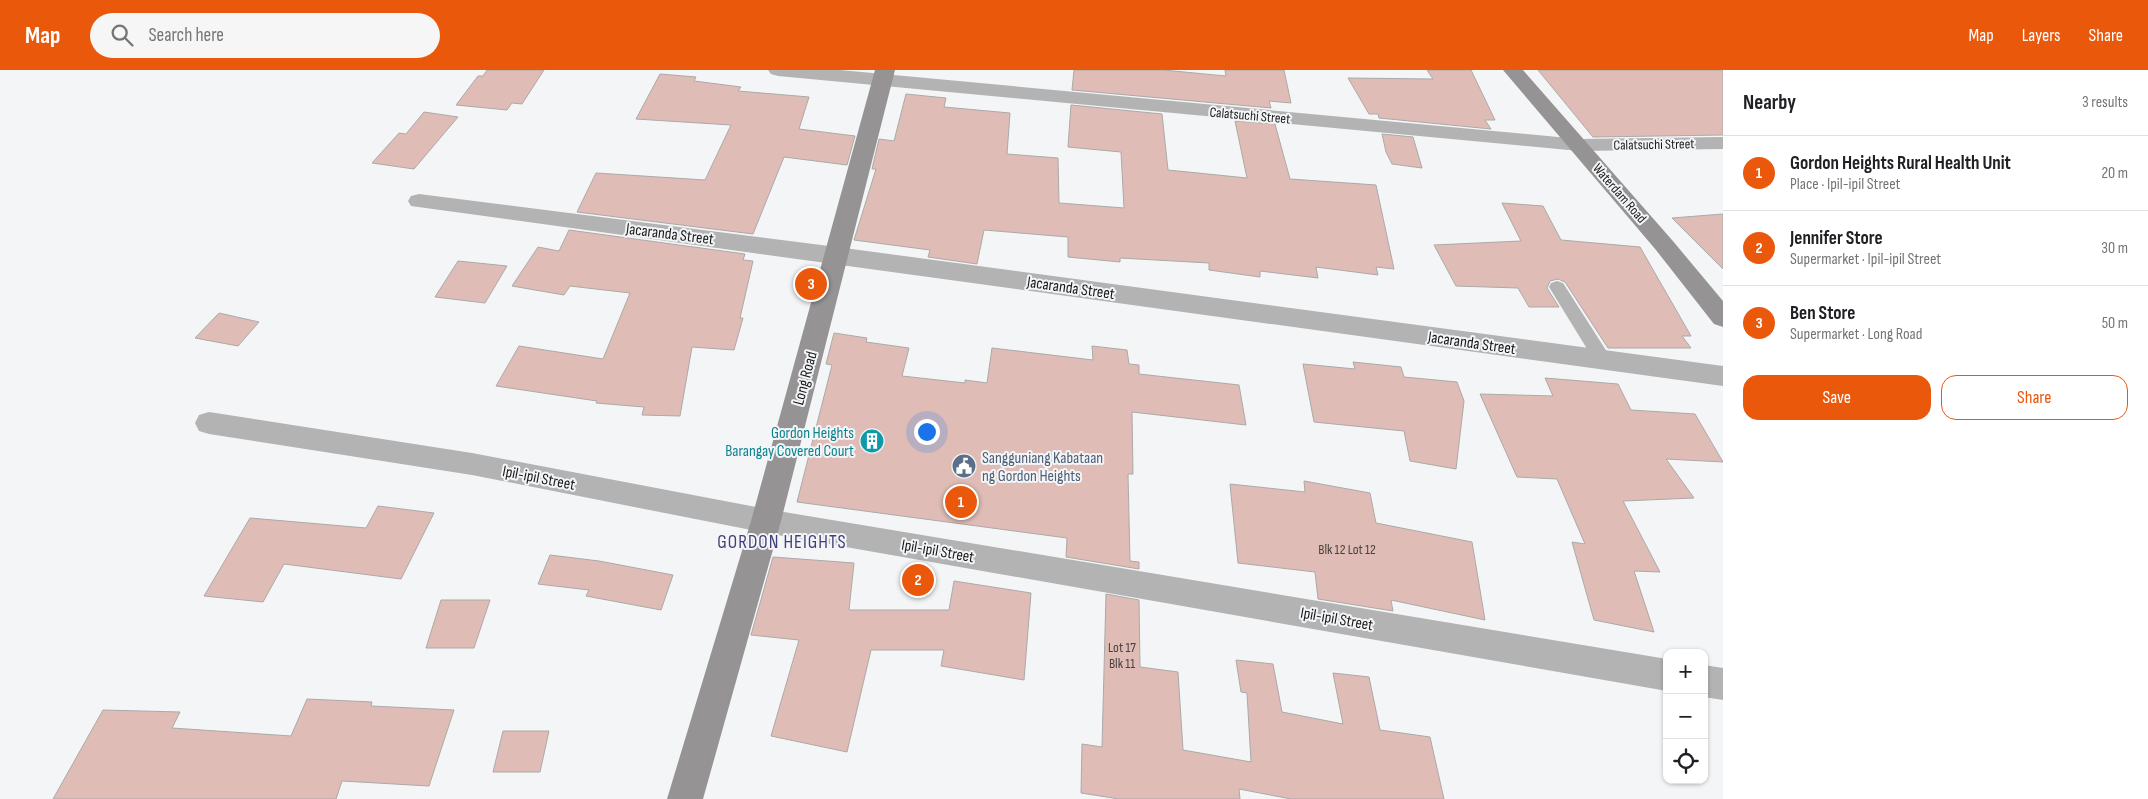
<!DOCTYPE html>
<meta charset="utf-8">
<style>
:root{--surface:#fff;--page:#f6f6f6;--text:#202124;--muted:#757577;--line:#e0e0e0;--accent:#ea580c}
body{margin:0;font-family:"Sofia Sans Condensed",sans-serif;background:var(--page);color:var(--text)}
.controls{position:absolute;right:15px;bottom:15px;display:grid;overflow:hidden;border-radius:10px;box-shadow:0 1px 4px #0004}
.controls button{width:45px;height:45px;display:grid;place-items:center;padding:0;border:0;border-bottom:1px solid var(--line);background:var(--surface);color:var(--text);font:25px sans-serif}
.you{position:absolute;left:926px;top:361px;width:18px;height:18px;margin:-12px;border:4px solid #fff;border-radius:50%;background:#1a73e8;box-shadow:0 0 0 8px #1a73e833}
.badge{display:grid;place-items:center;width:32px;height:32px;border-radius:50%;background:var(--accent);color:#fff;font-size:16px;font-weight:700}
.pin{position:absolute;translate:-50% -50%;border:2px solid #fff;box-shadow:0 1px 5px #0006}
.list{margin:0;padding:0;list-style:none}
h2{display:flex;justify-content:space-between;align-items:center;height:65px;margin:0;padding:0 20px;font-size:21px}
h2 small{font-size:16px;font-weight:400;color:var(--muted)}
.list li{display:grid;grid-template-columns:32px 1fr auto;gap:15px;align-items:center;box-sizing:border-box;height:75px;padding:0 20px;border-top:1px solid var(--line)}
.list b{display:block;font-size:19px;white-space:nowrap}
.list p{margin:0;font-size:16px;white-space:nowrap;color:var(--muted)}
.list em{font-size:16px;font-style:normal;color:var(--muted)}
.actions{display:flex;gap:10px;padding:15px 20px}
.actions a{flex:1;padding:11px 0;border:1px solid var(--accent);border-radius:15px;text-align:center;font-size:18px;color:var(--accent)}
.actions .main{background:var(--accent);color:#fff}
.icon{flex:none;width:28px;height:28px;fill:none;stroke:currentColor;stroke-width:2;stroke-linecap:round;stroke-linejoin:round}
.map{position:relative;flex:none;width:1723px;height:729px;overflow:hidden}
header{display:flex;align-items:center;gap:30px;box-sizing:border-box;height:70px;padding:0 25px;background:var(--accent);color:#fff}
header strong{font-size:24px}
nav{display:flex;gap:28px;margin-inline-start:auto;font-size:18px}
.search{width:350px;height:45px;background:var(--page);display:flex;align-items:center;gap:12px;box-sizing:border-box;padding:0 18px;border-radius:28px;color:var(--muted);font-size:19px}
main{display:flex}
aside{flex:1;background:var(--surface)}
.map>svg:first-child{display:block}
.building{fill:#dfbdb6;stroke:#aca9a8}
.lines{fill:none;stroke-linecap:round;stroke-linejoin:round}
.lane{fill:#b4b3b3;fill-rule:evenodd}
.street{fill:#b4b3b3;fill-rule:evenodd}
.secondary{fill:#959393;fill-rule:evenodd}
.labels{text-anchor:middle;stroke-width:4;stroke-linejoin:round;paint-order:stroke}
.far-street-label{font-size:14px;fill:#19191a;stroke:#f3f5f7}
.number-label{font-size:14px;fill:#4a4241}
.street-label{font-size:16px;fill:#19191a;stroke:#f3f5f7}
.culture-label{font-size:16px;fill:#0d838f;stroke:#f3f5f7;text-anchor:end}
.service-label{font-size:16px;fill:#4e5e75;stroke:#f3f5f7;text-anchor:start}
.quarter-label{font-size:19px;letter-spacing:1px;fill:#433e7b;stroke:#f3f5f7}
</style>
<header>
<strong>Map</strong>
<div class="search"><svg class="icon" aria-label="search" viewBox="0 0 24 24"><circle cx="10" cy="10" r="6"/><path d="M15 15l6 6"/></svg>Search here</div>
<nav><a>Map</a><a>Layers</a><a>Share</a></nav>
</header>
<main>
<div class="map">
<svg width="1723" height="729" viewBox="0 0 1723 729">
<rect width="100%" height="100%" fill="#f3f5f7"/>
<g class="building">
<path d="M487 0H544L522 34 512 33 507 40 456 35 478 6H483Z"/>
<path d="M1074 0H1163L1226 6 1225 0H1284L1291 33 1269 31 1271 38 1072 20Z"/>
<path d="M1427 0H1471L1495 50H1485L1491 59 1379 48 1378 44H1369L1348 8 1433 9Z"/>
<path d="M1538 0H1723V65L1593 67Z"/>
<path d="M660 4 696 7 694 11 741 17 738 21 809 27 799 59 855 66 847 95 784 87 753 164 577 142 596 103 705 110 731 55 636 49Z"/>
<path d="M906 24 946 28 944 37 1010 43 1007 84 1058 88 1059 133 1124 138 1121 82 1068 77 1071 35 1162 44 1168 100 1247 108 1235 51 1275 54 1290 109 1376 115 1394 199 1376 197 1378 205 1316 197 1318 208 1260 201V207L1209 200V193L1120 188V192L1068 187V167L984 160 977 194 928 187 930 180 854 170 876 99H872L879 69 894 71Z"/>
<path d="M424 42 458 47 414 99 372 93 399 63 406 64Z"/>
<path d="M1382 64 1413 67 1422 98 1392 94 1386 82Z"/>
<path d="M1502 133 1543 136 1561 170 1640 177 1691 266H1682L1691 278H1608L1565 212 1558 209 1550 211 1547 218 1559 237H1529L1518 218 1456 216 1434 175 1521 171Z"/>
<path d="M1723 144V199L1672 148Z"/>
<path d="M569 160 745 184 743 190 753 191 740 248H743L734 280 692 277 680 346 642 345 644 337 596 333 597 331 496 316 519 276 603 289 630 223 570 216 564 225 512 216 538 177 559 181Z"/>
<path d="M458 191 507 196 485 233 435 227Z"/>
<path d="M219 243 259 252 238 276 195 268Z"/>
<path d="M834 263 867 268 866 272 909 278 902 306 965 313V310L987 313 992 278 1093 290 1092 276 1127 280 1129 294 1139 295V304L1239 315 1246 355 1132 342 1133 404H1128L1130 491 1139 492V499L1066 487 1067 468 797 432 832 295 826 294Z"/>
<path d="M1353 292 1401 297 1404 307 1457 312 1464 331 1456 399 1410 391 1404 361 1314 352 1303 294 1355 299Z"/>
<path d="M1545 308 1618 314 1631 340 1695 344 1723 392 1666 389 1694 428 1623 431 1660 502 1634 501 1654 562 1594 550 1572 472 1585 474 1557 409 1517 407 1480 324 1553 326Z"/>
<path d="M1304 411 1370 423 1376 453 1472 472 1485 550 1391 530 1393 541 1318 529 1315 502 1238 493 1230 414 1305 422Z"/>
<path d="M378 436 434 443 401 509 284 494 263 532 204 526 250 448 366 458Z"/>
<path d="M550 485 599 491 673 505 661 540 586 526 589 520 538 514Z"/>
<path d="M773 487 854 493 849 540H949L954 511 1031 523 1024 610 941 596 944 580H871L847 682 771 666 799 570 751 565Z"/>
<path d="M1106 524 1139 530 1140 597 1178 602 1183 680 1251 692 1247 623 1241 622 1236 590 1273 594 1282 642 1343 654 1333 603 1369 607 1380 660 1430 667 1444 729H1291L1239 719 1240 729H1119L1081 723 1082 674 1102 677Z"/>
<path d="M441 530H490L474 578H426Z"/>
<path d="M307 629 372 632 371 636 454 640 429 716 342 711 336 729H53L103 640 180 642 172 658 291 666Z"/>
<path d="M503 661H549L540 702H493Z"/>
</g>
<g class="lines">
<path class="lane" d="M1557 211 1563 213 1609 285 1612 290 1609 295 1603 296 1597 295 1549 217 1551 213Z"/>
<g class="street">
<path d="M768 0H840L1579 69 1723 67V79L1579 81 778 6 771 4Z"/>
<path d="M419 124 837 177 1723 296V316L411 136 408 131 411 126Z"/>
<path d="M209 342 472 383 766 439 1667 589V621L766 463 472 405 209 364 199 361 195 353 199 345Z"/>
<path d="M1704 595 1723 598V630L1704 627Z"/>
</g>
<g class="secondary">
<path d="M875 0H895L781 451 703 729H667L751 451Z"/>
<path d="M1503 0H1523L1672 170 1723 231V257L1714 254 1656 180Z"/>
</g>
</g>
<defs>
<symbol id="building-disc" viewBox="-11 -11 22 22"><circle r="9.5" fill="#0f9aa8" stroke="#f3f5f7"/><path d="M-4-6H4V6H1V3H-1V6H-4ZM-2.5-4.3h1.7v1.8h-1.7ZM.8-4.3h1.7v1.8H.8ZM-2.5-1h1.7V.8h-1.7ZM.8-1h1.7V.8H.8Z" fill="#fff"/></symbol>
<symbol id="civic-disc" viewBox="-11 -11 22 22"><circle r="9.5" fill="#5c6f8a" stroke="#f3f5f7"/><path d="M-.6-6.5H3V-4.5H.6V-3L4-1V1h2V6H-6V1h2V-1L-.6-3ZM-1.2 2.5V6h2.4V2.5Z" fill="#fff"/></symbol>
</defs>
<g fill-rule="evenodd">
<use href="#building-disc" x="858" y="357" width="28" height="28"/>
<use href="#civic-disc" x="950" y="382" width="28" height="28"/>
</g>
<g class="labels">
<g class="far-street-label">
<text transform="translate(1250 45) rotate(5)" y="5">Calatsuchi Street</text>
<text transform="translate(1654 74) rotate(-1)" y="5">Calatsuchi Street</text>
<text transform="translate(1620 123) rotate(49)" y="5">Waterdam Road</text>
</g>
<g class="number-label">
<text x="1347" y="484">Blk 12 Lot 12</text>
<text x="1122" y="582">Lot 17<tspan x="1122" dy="16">Blk 11</tspan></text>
</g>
<g class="street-label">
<text transform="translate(670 163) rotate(7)" y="6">Jacaranda Street</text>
<text transform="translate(1071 217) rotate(8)" y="6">Jacaranda Street</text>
<text transform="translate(1472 272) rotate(8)" y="6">Jacaranda Street</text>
<text transform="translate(804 308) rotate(-75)" y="6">Long Road</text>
<text transform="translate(539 407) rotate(11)" y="6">Ipil-ipil Street</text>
<text transform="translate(938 480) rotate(10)" y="6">Ipil-ipil Street</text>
<text transform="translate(1337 548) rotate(10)" y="6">Ipil-ipil Street</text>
</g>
<g class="culture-label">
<text x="854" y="368">Gordon Heights<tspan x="854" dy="18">Barangay Covered Court</tspan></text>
</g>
<g class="service-label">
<text x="982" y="393">Sangguniang Kabataan<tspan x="982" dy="18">ng Gordon Heights</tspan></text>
</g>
<g class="quarter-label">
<text x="782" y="478">GORDON HEIGHTS</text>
</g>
</g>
</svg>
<div class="controls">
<button>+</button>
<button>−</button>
<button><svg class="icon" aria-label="locate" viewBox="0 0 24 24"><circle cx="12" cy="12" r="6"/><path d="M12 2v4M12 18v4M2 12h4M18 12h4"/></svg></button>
</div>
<div class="you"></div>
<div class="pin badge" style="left:961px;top:432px">1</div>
<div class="pin badge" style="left:918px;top:510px">2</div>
<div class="pin badge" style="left:811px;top:214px">3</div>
</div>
<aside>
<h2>Nearby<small>3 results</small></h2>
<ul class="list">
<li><span class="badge">1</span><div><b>Gordon Heights Rural Health Unit</b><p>Place · Ipil-ipil Street</p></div><em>20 m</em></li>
<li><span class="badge">2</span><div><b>Jennifer Store</b><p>Supermarket · Ipil-ipil Street</p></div><em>30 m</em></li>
<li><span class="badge">3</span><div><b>Ben Store</b><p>Supermarket · Long Road</p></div><em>50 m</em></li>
</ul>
<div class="actions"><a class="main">Save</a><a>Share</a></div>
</aside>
</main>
